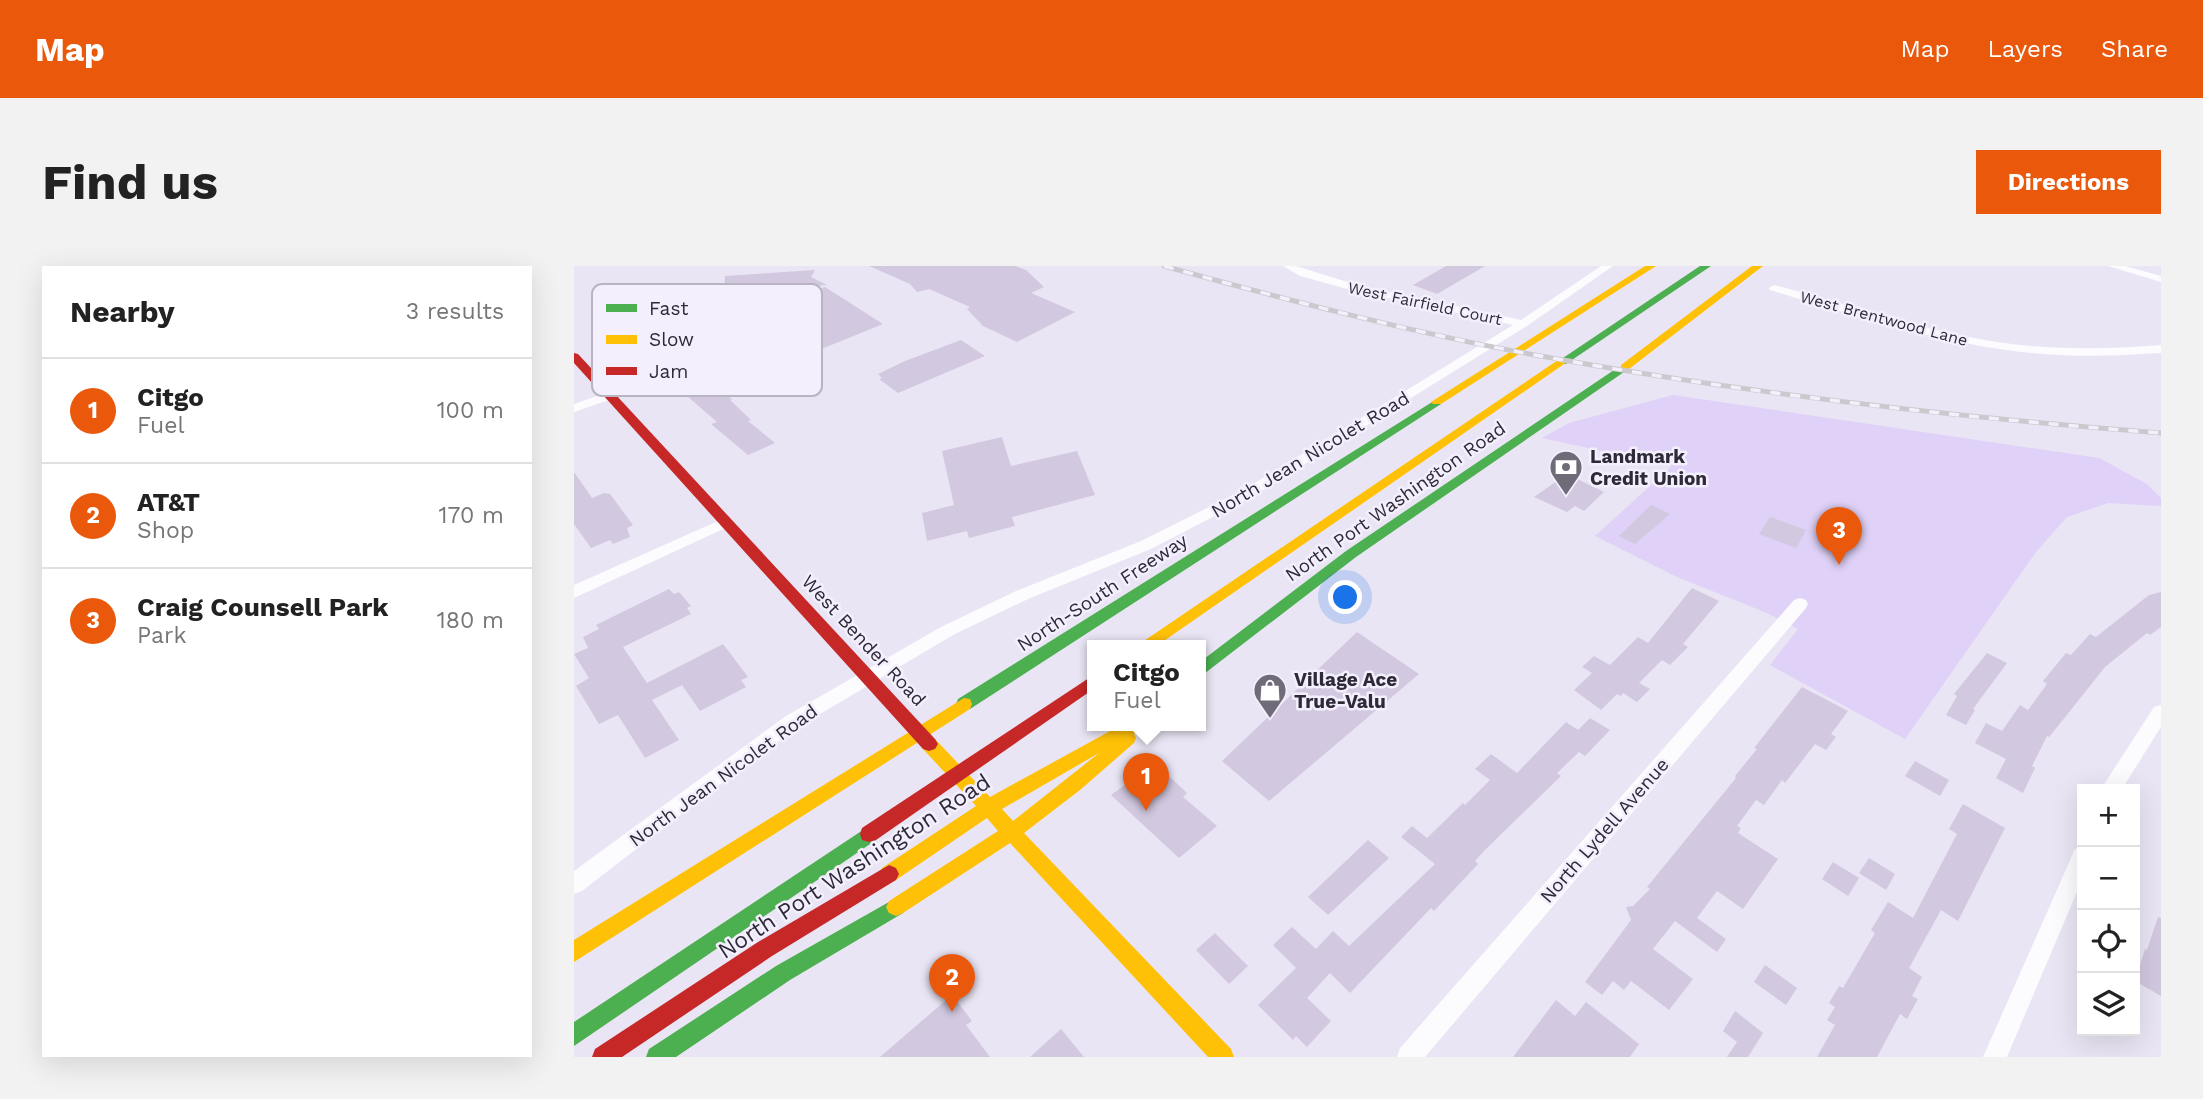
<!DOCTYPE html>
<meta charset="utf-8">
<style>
:root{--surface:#fff;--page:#f2f2f2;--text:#222;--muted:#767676;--line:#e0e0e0;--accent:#ea580c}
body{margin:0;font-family:"Work Sans",sans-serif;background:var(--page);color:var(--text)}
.controls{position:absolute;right:21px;bottom:21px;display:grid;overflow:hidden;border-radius:0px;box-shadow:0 7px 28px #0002}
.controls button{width:63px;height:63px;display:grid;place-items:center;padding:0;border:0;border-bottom:2px solid var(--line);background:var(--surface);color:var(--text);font:35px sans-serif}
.you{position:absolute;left:772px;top:332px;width:24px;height:24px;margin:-18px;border:5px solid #fff;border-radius:50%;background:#1a73e8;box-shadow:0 0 0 10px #1a73e833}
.badge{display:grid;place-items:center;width:46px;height:46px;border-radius:50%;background:var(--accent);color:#fff;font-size:23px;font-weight:700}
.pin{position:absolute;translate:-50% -58px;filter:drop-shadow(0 2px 4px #0008)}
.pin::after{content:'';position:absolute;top:37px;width:24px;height:21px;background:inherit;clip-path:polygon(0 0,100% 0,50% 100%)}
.popup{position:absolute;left:513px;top:374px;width:119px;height:91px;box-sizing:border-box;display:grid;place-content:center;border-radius:0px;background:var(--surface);filter:drop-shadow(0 2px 5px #0005);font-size:23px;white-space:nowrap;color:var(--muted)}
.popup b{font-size:26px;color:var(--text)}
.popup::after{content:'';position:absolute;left:50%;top:100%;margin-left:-14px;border:14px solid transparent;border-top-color:var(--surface)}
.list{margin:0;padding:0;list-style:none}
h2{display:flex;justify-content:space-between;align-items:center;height:91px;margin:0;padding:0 28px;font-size:30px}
h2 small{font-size:23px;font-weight:400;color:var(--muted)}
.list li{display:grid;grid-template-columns:46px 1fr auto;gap:21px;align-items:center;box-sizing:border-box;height:105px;padding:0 28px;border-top:2px solid var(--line)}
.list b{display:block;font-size:26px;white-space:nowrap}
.list p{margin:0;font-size:23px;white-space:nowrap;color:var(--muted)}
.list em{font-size:23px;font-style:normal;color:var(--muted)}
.icon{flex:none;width:38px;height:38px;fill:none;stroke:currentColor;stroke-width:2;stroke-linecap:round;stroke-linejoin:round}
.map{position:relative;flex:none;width:1587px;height:791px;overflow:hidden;border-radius:0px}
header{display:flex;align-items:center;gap:42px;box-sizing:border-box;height:98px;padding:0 35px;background:var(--accent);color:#fff}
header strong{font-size:33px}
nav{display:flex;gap:38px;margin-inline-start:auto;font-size:24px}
.intro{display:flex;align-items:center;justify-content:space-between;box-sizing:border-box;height:168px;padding:0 42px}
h1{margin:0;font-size:49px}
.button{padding:18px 32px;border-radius:0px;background:var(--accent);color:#fff;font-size:24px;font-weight:700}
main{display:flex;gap:42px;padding:0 42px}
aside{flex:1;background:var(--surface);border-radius:0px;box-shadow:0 7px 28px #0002}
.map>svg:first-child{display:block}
.green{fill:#dfd1f7}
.building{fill:#d2c8e0}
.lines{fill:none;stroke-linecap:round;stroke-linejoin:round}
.street{fill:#fcfbfd;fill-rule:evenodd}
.fast{fill:#4caf50;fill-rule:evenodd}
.slow{fill:#ffc107;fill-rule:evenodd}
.jam{fill:#c62828;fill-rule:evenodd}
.rail-casing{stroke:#cbc9ce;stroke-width:5}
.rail{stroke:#f4effc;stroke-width:3.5;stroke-dasharray:10;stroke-linecap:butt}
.labels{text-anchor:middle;stroke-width:5;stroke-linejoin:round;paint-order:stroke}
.far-street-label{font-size:16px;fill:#2f2a37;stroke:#f4effc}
.street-label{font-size:19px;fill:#2f2a37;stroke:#f4effc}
.poi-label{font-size:19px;font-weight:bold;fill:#2f2a37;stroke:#f4effc;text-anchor:start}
.near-street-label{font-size:23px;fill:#2f2a37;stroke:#f4effc}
.key{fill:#f4effc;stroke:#b9b4c1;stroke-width:2}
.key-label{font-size:19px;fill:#2f2a37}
</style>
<header>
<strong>Map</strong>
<nav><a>Map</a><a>Layers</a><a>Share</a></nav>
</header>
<div class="intro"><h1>Find us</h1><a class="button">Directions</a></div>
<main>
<aside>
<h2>Nearby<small>3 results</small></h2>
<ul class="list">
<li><span class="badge">1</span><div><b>Citgo</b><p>Fuel</p></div><em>100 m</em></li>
<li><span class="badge">2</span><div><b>AT&amp;T</b><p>Shop</p></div><em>170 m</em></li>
<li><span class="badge">3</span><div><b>Craig Counsell Park</b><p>Park</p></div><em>180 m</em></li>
</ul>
</aside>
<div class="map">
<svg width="1587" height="791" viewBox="0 0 1587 791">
<rect width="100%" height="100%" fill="#eae5f4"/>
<path class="green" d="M1099 129 1525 192 1573 218 1587 232V240L1534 237 1493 251 1462 286 1331 473 1196 399 1224 363 1193 347 1103 311 1021 270 1098 200 968 172 995 157Z"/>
<g class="building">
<path d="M295 0H441L452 4 470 21 457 27 501 46 443 76 409 60 393 43 396 41 355 23 343 26 336 18Z"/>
<path d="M872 0H911L863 28 839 19Z"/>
<path d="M241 4 237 11 253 19 150 27 151 10Z"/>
<path d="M251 21 309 58 240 86 185 46Z"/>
<path d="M45 32 65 50 75 52 95 71 65 82 22 40Z"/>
<path d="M155 61 170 73 134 85 120 73Z"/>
<path d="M387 74 411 90 324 127 305 113 308 112 304 108 331 95Z"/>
<path d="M216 82 199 113 183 95Z"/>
<path d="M136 102 158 134H156L177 154 174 155 201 177 174 189 137 158 143 156 97 116Z"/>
<path d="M428 171 437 200 503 185 521 229 438 251 441 260 395 272 393 265 353 275 348 247 380 239 368 185Z"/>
<path d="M0 206 18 232 30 227 36 228 59 259 53 262 56 271 39 278 36 274 17 282 0 258Z"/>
<path d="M993 208 1030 226 1010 245 1001 240 993 246 960 231Z"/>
<path d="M1077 239 1096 248 1061 278 1045 270Z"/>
<path d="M1196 251 1232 264 1222 282 1185 268Z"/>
<path d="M1118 322 1145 335 1109 378 1114 381 1096 399 1088 394 1065 417 1076 423 1063 436 1049 427 1047 430 1043 428 1027 444 1000 424 1018 407 1008 401 1020 390 1036 399 1064 371 1074 377Z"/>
<path d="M95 323 100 328 105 326 117 340 113 342 117 348 49 381 73 417 149 378 174 411 167 414 172 421 126 445 108 419 78 434 105 474 71 492 44 449 25 458 2 420 15 412 0 388 14 382 9 371 25 363 22 359Z"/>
<path d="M1587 326V361L1576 369 1573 367 1531 401 1484 460 1475 471 1473 470 1458 500 1461 502 1449 527 1422 512 1432 493 1401 477 1412 457 1428 465 1446 439 1454 444 1473 418 1469 415 1492 387 1497 389 1516 368 1522 371 1575 329Z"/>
<path d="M783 366 845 408 695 535 648 495Z"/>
<path d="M1413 387 1433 397 1399 443 1401 444 1392 459 1372 449 1383 430 1380 428Z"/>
<path d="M1228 421 1274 445 1257 468 1262 471 1252 484 1241 478 1211 517 1208 514 1190 539 1182 534 1163 560 1167 562 1164 567 1204 593 1169 643 1143 625 1123 652 1152 673 1143 686 1101 655 1079 683 1119 713 1095 744 1057 715 1050 724 1039 715 1028 729 1011 716 1057 654 1052 641 1059 640 1076 623 1073 621 1162 512 1161 510 1183 483 1180 482Z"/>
<path d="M1016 452 1036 464 1011 490 1005 486 983 507 987 510 912 583 901 595 904 598 860 645 857 642 776 727 756 707 733 732 757 755 733 781 722 770 719 774 684 739 722 702 699 679 718 661 742 683 759 665 775 680 861 598 827 571 838 560 853 572 889 537 891 539 916 514 901 503 917 488 943 507 992 456 1004 464Z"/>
<path d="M1341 495 1375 514 1366 530 1331 510Z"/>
<path d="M581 497 613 527 609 531 643 560 605 592 537 529Z"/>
<path d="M1389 538 1431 562 1384 655 1367 644 1335 702 1348 711 1338 730 1344 733 1333 753 1326 748 1303 791H1243L1261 759 1253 754 1261 741 1255 737 1265 720 1269 722 1301 667 1297 664 1314 636 1339 652 1383 568 1375 563Z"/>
<path d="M794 574 815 592 754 649 734 631Z"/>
<path d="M1295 592 1321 608 1312 624 1285 607Z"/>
<path d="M1259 596 1285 612 1274 630 1248 613Z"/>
<path d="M1584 651 1587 652V730L1561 715 1571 683 1573 684Z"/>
<path d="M641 667 674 700 655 718 622 684Z"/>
<path d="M1191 699 1223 722 1212 739 1180 716Z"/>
<path d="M378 729 398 755 392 759 416 791H306Z"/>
<path d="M982 734 1001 750 1012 736 1065 778 1056 791H939Z"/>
<path d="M1161 745 1189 767 1174 791H1153L1163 776 1149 765Z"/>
<path d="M487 763 510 791H456Z"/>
</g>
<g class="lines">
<g class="street">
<path d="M709 0H722L783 19 947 54 1027 0H1039L953 60 681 229 577 283 454 333 379 369 226 460 162 506 8 625 0 628V605L212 450 367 361 442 325 567 275 671 223 939 59 777 24 726 10Z"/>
<path d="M1534 0H1551L1587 10V16Z"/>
<path d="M1200 19C1279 39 1356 68 1438 78 1488 84 1537 83 1587 79V87C1553 89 1519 91 1485 89 1386 84 1290 52 1196 24L1195 22Z"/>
<path d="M37 125 41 126V132L0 146V138Z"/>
<path d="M153 251 160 256 158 259 0 332V319Z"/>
<path d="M1226 332 1232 334 1234 338 1232 342 851 791H823L826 782 1220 334Z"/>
<path d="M1587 439V461L1548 523H1527L1580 441Z"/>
<path d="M1508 581V614L1433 791H1409L1501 583Z"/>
</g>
<g class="fast">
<path d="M1126 0H1137L992 98 983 96Z"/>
<path d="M1040 104 1050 106 782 291 626 411V396L772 285Z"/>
<path d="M863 133 867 134V138L396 443H384L382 438 384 433Z"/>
<path d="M295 560 302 562 304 568 302 574 0 780V756Z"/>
<path d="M322 632 329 635 332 641 329 647 216 714 102 791H72L75 783 202 700Z"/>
</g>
<g class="slow">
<path d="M1071 0H1082L867 138H859L857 136Z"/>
<path d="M1178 0H1189L1055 103H1047V99Z"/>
<path d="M984 94 993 96 584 379H564Z"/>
<path d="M390 432 396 433 398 438 396 443 0 696V674Z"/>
<path d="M547 459H570L560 468 562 472 560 477 506 524 450 567 657 783 660 791H634L436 577 329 647 322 650 315 647 312 641 315 635 424 565 413 552 322 614 315 617 308 614 305 608 308 602 402 540 349 483 346 478 349 473 355 471 361 473 416 531ZM525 487 439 555 428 543Z"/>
</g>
<g class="jam">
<path d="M0 87 4 88 361 473 364 478 361 483 355 485 349 483 0 97Z"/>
<path d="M518 410V424L302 574 295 576 288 574 286 568 288 562Z"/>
<path d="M315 599 322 602 325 608 322 614 198 690 48 791H18L21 783 184 676Z"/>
</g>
<defs>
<path id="rail" d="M590 0C713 34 836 66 961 89 1169 127 1377 151 1587 167"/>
</defs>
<use href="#rail" class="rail-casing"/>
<use href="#rail" class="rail"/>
</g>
<defs>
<symbol id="bank-pin" viewBox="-11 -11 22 30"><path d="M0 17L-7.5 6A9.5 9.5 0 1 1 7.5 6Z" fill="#706b79" stroke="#f4effc"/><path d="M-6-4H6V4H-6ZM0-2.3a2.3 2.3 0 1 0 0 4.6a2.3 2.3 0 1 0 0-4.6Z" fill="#fff"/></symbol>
<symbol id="shop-pin" viewBox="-11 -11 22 30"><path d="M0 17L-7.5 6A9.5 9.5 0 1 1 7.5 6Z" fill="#706b79" stroke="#f4effc"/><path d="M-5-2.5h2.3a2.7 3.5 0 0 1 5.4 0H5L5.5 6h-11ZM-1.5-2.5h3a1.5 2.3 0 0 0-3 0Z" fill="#fff"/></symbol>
</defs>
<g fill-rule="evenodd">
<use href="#bank-pin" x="973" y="182" width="38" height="52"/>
<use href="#shop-pin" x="677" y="405" width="38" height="52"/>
</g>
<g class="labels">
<g class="far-street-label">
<text transform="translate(851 37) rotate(12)" y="6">West Fairfield Court</text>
<text transform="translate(1310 52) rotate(15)" y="6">West Brentwood Lane</text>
</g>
<g class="street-label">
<text transform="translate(736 188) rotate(-31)" y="7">North Jean Nicolet Road</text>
<text transform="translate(821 235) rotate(-35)" y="7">North Port Washington Road</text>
<text transform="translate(528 326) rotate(-33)" y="7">North-South Freeway</text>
<text transform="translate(290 374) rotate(47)" y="7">West Bender Road</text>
<text transform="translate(149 509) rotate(-36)" y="7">North Jean Nicolet Road</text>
<text transform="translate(1030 564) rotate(-49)" y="7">North Lydell Avenue</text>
</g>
<g class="poi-label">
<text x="1016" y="197">Landmark<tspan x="1016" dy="22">Credit Union</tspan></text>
<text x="720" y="420">Village Ace<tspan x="720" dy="22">True-Valu</tspan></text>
</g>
<g class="near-street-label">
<text transform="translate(280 600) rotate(-33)" y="8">North Port Washington Road</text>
</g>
</g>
<rect x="18" y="18" width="230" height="112" rx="10" class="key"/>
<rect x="32" y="38" width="31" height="8" fill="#4caf50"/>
<rect x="32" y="69" width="31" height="9" fill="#ffc107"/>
<rect x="32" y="101" width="31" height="8" fill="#c62828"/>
<g class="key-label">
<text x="75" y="49">Fast</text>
<text x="75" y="80">Slow</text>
<text x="75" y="112">Jam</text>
</g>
</svg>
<div class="controls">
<button>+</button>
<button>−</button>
<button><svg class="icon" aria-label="locate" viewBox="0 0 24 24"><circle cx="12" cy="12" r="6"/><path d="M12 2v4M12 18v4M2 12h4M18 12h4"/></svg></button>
<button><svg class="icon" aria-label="layers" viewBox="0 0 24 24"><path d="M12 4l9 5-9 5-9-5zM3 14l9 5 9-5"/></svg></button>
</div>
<div class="you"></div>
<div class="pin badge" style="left:572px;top:545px">1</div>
<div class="popup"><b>Citgo</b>Fuel</div>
<div class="pin badge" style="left:378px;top:746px">2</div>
<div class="pin badge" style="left:1265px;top:299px">3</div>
</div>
</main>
